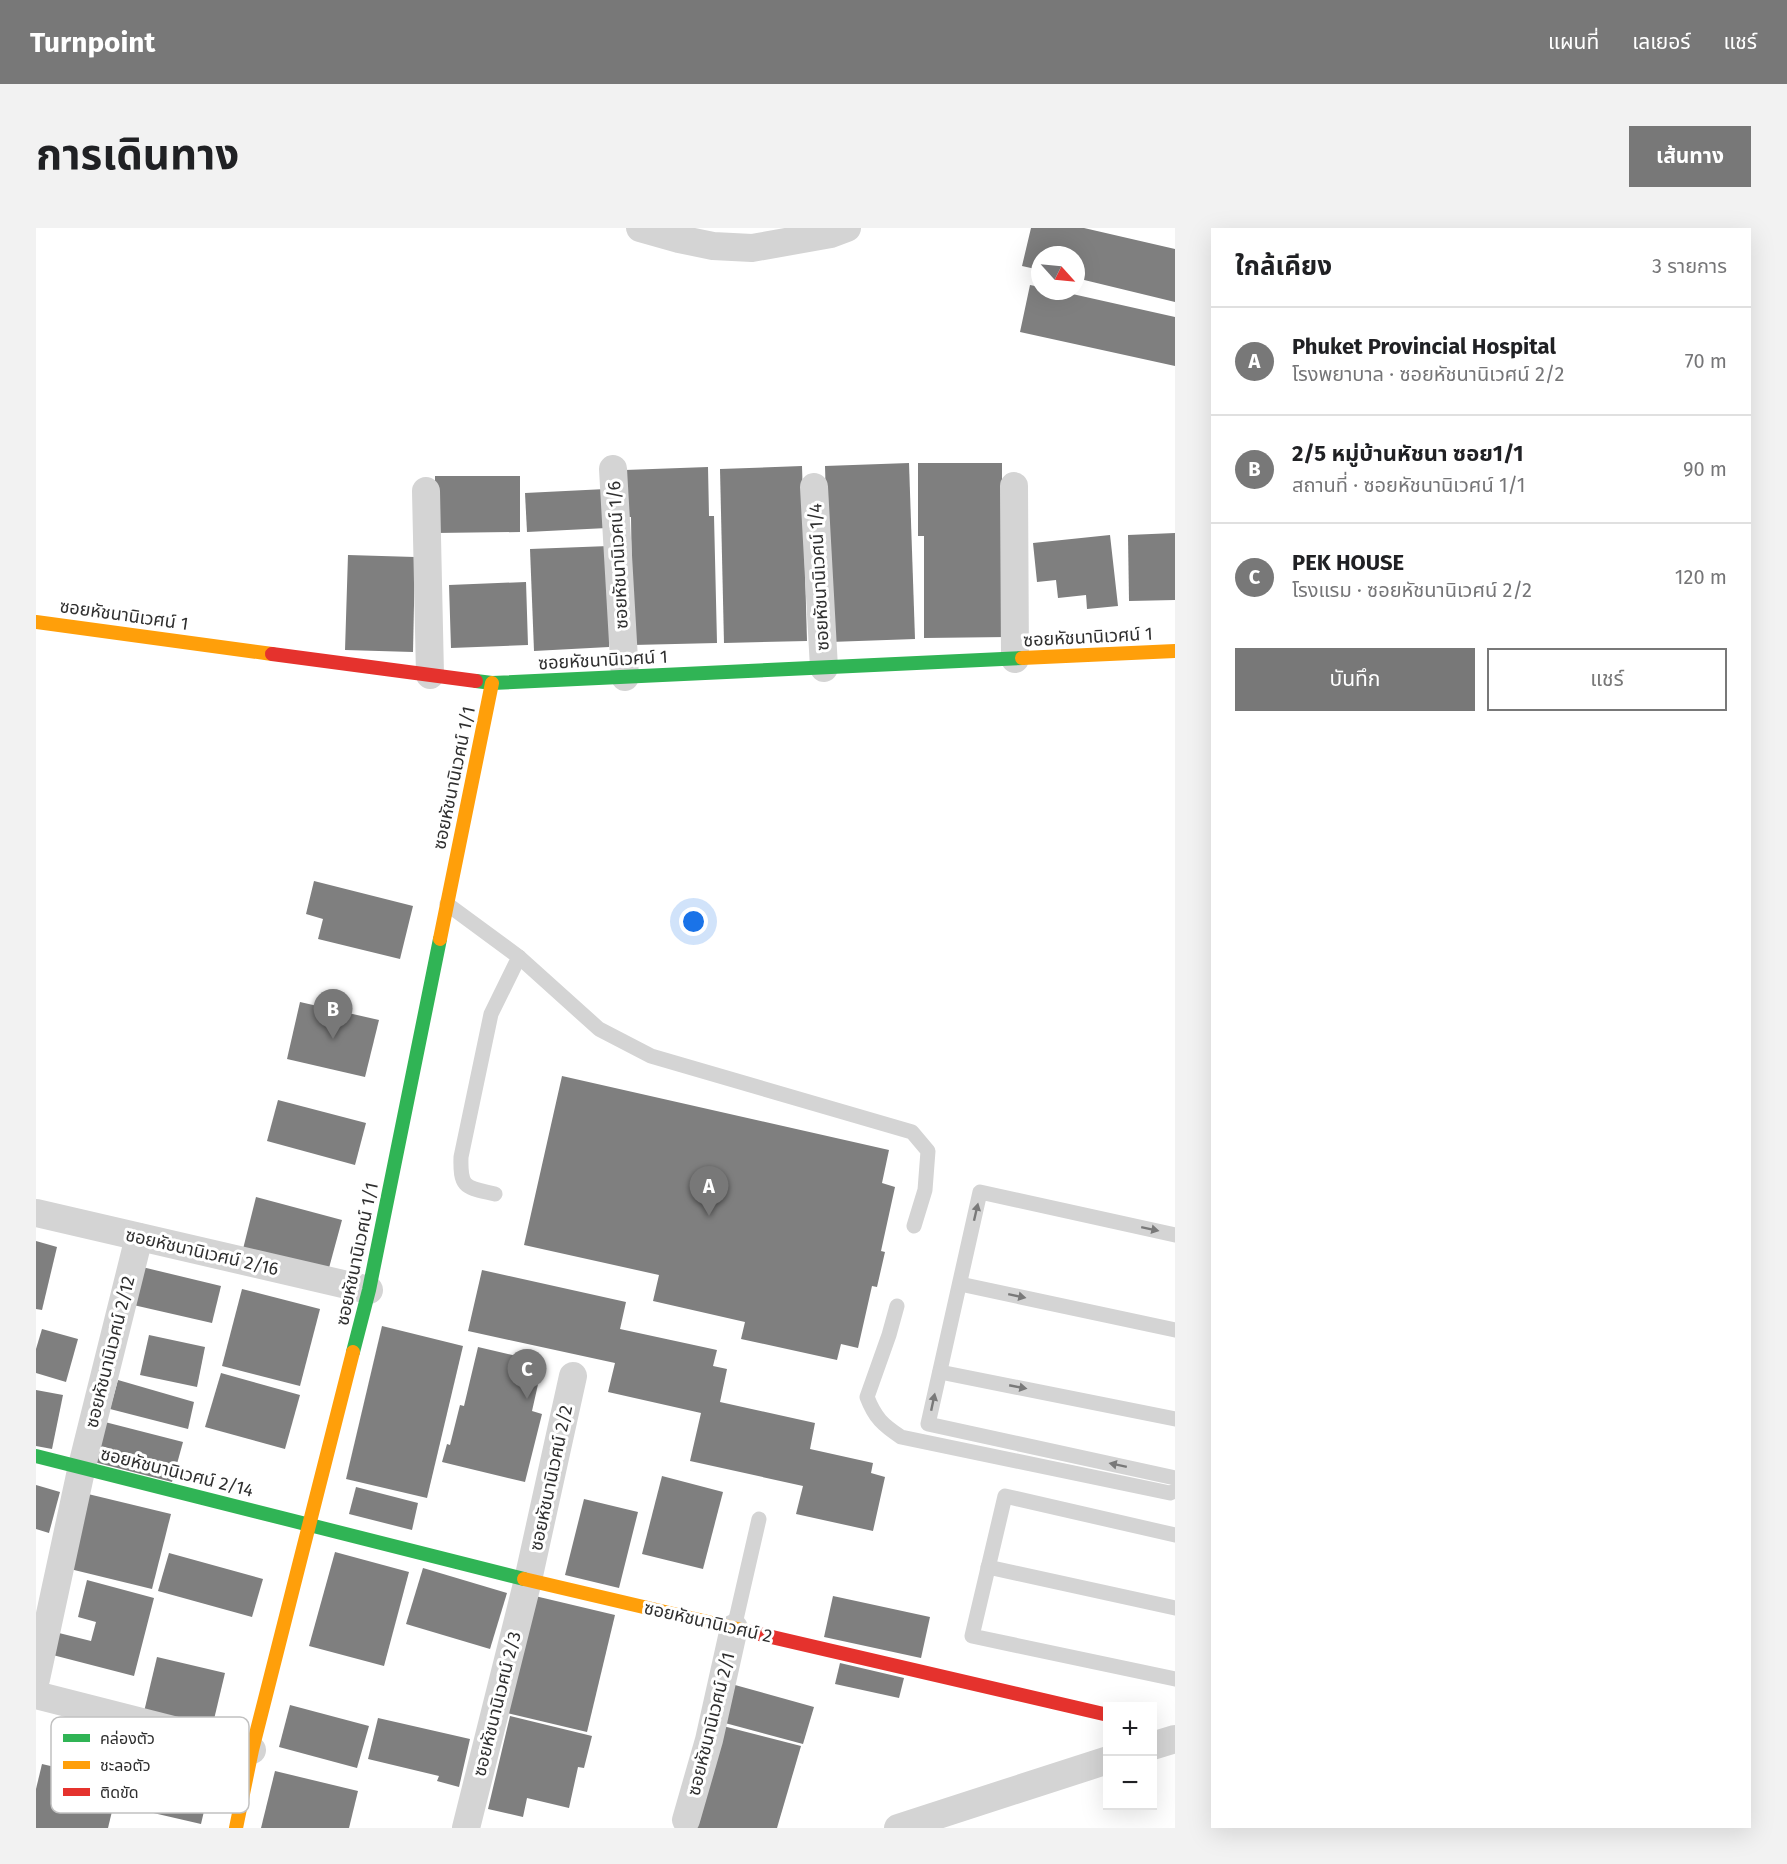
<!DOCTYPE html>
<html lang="th">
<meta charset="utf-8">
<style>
:root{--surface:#fff;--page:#f2f2f2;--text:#202124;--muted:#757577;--line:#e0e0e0;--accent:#787878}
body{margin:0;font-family:"Fira Sans","Noto Sans Thai",sans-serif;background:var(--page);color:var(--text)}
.controls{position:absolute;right:18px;bottom:18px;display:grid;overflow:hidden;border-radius:0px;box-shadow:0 6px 24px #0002}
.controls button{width:54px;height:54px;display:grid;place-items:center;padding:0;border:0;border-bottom:2px solid var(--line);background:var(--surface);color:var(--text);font:30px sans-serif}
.compass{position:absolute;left:995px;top:18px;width:54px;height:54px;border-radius:50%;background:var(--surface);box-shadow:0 6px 24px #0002;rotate:117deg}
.you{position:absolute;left:658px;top:694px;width:21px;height:21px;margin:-15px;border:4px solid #fff;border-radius:50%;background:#1a73e8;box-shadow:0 0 0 9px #1a73e833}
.badge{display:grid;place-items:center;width:39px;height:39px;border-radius:50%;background:var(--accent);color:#fff;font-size:20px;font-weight:700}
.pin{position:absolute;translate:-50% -50px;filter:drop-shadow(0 2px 3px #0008)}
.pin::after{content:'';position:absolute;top:32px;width:21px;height:18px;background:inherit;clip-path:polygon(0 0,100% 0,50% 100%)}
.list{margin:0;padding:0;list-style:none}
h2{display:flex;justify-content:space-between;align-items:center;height:78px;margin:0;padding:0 24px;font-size:26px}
h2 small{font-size:20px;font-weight:400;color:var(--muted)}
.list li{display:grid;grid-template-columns:39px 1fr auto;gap:18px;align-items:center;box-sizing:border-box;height:108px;padding:0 24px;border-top:2px solid var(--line)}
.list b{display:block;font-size:22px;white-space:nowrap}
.list p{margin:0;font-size:20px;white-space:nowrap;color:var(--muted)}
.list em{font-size:20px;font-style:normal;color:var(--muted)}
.actions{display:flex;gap:12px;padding:18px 24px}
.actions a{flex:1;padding:14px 0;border:2px solid var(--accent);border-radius:0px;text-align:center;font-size:21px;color:var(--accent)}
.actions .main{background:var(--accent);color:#fff}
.map{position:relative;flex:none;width:1139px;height:1600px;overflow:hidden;border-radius:0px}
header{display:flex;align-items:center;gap:36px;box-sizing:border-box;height:84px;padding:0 30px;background:var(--accent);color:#fff}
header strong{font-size:28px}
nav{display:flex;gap:33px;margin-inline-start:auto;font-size:21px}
.intro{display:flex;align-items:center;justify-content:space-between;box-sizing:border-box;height:144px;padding:0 36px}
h1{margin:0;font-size:42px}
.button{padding:15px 27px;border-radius:0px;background:var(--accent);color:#fff;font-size:21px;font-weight:700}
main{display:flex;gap:36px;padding:0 36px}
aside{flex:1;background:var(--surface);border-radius:0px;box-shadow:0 6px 24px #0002}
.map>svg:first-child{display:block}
.building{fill:#7f7f7f}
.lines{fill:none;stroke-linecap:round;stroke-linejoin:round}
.lane{stroke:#d4d4d4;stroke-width:15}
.street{stroke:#d4d4d4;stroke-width:28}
.fast{stroke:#30b455;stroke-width:14}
.slow{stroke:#ff9f0a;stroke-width:14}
.jam{stroke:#e5322d;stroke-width:14}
.oneway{fill:#797979}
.labels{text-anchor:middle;stroke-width:6;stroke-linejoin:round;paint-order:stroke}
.street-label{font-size:18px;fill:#2f2f2f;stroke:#fff}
.key{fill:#fff;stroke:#c1c1c1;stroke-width:1.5}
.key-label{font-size:16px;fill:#2f2f2f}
</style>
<header>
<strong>Turnpoint</strong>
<nav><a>แผนที่</a><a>เลเยอร์</a><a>แชร์</a></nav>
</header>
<div class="intro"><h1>การเดินทาง</h1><a class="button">เส้นทาง</a></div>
<main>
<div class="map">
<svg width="1139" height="1600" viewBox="0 0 1139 1600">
<rect width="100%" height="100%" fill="#fff"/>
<g class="building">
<path d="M995 0H1048L1139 21V74L1040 50V27H1004V42L986 38Z"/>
<path d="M994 57 1004 59V63H1023L1139 89V138L984 104Z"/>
<path d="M873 235 879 411 794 414 789 238Z"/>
<path d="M882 235H966V347L972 409 888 410V308H882Z"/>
<path d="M766 238 771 413 688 415 684 241Z"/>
<path d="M672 239 673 288H678L681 415 597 417 595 289H579L589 242Z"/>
<path d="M399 248H484V304L399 305Z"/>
<path d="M570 261 571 300 491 304 489 265Z"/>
<path d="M1139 305V372L1093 373 1092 307Z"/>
<path d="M1074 307 1082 378 1051 381 1050 367 1022 370 1020 352 1001 354 997 315Z"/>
<path d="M573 318V419L498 423 494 321Z"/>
<path d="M312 327 379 329 377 424 309 422Z"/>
<path d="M490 354 492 417 415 420 413 357Z"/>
<path d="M278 653 377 678 364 731 282 711 287 691 270 686Z"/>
<path d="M264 774 343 792 329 849 251 831Z"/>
<path d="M526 848 853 922 846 955 859 959 845 1023 849 1024 841 1059 836 1058 822 1120 805 1116 801 1132 705 1111 709 1094 617 1073 623 1047 488 1017Z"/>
<path d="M242 872 330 895 319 937 231 913Z"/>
<path d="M220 969 306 992 290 1051 205 1029Z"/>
<path d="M0 1013 21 1019 6 1082 0 1081Z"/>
<path d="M102 1038 185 1058 176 1095 93 1076Z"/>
<path d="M446 1042 590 1074 584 1101 681 1122 677 1138 691 1141 684 1174 779 1195 774 1221 837 1235 835 1245 849 1249 837 1303 760 1286 767 1258 654 1233 665 1185 572 1164 579 1135 432 1103Z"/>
<path d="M206 1061 284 1081 264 1158 186 1138Z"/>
<path d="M346 1098 427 1118 391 1270 310 1251Z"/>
<path d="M6 1101 42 1111 30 1154 0 1145V1121Z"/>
<path d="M113 1107 169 1119 161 1159 104 1147Z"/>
<path d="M442 1119 507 1134 496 1183 506 1186 489 1254 406 1234 411 1216 414 1217 424 1177 428 1178Z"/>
<path d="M185 1145 264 1167 249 1221 169 1199Z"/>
<path d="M82 1152 158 1174 152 1201 74 1181Z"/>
<path d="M0 1162 27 1167 16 1221 0 1218Z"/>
<path d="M65 1193 147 1214 136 1254 54 1233Z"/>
<path d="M626 1248 687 1264 667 1341 606 1326Z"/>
<path d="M0 1257 24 1264 13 1305 0 1301Z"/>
<path d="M320 1259 382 1275 376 1302 313 1286Z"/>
<path d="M52 1266 135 1286 116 1361 34 1341Z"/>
<path d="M548 1271 602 1284 583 1360 529 1347Z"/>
<path d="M299 1324 373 1344 348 1438 273 1418Z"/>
<path d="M133 1325 227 1351 216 1389 122 1363Z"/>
<path d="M387 1340 471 1365 454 1421 370 1396Z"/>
<path d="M51 1352 118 1370 98 1448 9 1425 15 1403 55 1413 60 1394 42 1389Z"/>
<path d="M499 1368 579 1387 551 1504 471 1485Z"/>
<path d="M797 1368 894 1389 885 1430 788 1409Z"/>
<path d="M121 1429 189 1445 175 1504 107 1488Z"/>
<path d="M804 1435 868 1450 863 1470 799 1456Z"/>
<path d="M699 1457 778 1479 767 1516 689 1495Z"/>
<path d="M254 1477 333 1498 321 1540 243 1519Z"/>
<path d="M474 1488 556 1508 548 1540 542 1539 533 1580 491 1570 487 1589 452 1581Z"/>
<path d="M342 1490 434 1511 423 1559 401 1553 403 1548 332 1531Z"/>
<path d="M687 1498 765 1518 741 1600H660Z"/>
<path d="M100 1509 181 1528 165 1596 100 1581 106 1552 91 1548Z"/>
<path d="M6 1536 83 1554 72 1600H0V1561Z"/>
<path d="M239 1543 322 1563 313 1600H225Z"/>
</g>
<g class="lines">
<g class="lane">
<path d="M411 676 483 729 563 801 615 828 876 904 892 923 889 962 878 998"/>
<path d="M459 966C430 959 424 961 425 929L455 786 483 729"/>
<path d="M1139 1007 944 964 892 1196 1139 1250"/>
<path d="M924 1056 1139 1102"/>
<path d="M861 1078 853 1107 831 1169C839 1190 847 1197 865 1209L1134 1265 1139 1263"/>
<path d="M904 1144 1139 1191"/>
<path d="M1139 1307 969 1268 936 1408 1139 1451"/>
<path d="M952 1339 1139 1380"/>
<path d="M698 1400 723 1291"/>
</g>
<g class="street">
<path d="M604 0 643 11 677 18 716 20 795 6 811 0"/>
<path d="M577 241 589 449"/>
<path d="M978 258 979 431"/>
<path d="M778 259 788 440"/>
<path d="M390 263 394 447"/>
<path d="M0 985 333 1062"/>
<path d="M0 1451 46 1238 103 1009"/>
<path d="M0 1467 216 1522"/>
<path d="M1116 1518 1139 1511"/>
<path d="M650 1592 673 1512 698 1400"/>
<path d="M430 1600 492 1352 537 1148"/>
<path d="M862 1600 1072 1532"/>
</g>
<g class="fast">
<path d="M440 453 456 455 986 430"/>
<path d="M317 1124 333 1062 404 711"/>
<path d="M0 1228 488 1351"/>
</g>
<g class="slow">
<path d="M0 394 236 426"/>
<path d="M986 430 1139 423"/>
<path d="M404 711 456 455"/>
<path d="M488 1351 710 1403"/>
<path d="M200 1600 216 1522 317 1124"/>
</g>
<g class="jam">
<path d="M236 426 440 453"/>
<path d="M710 1403 1072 1487"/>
</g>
</g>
<defs><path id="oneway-solid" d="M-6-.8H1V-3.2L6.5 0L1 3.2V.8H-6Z" transform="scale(1.5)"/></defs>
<g class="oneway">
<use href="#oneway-solid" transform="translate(940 984) rotate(-77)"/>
<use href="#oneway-solid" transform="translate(1114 1001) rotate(12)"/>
<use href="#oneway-solid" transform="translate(981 1068) rotate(12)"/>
<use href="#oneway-solid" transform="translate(982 1159) rotate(11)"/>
<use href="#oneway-solid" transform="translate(897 1174) rotate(-78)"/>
<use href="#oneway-solid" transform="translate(1082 1237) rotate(-168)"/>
</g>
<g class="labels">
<g class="street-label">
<text transform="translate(582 327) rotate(-93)" y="6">ซอยหัชนานิเวศน์ 1/6</text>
<text transform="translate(783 349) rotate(-93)" y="6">ซอยหัชนานิเวศน์ 1/4</text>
<text transform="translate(88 387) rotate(8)" y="6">ซอยหัชนานิเวศน์ 1</text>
<text transform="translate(1052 409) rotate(-3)" y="6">ซอยหัชนานิเวศน์ 1</text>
<text transform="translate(567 432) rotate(-3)" y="6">ซอยหัชนานิเวศน์ 1</text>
<text transform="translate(418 550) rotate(-78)" y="6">ซอยหัชนานิเวศน์ 1/1</text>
<text transform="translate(166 1024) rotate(13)" y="6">ซอยหัชนานิเวศน์ 2/16</text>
<text transform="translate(321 1026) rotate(-78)" y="6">ซอยหัชนานิเวศน์ 1/1</text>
<text transform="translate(74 1124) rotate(-76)" y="6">ซอยหัชนานิเวศน์ 2/12</text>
<text transform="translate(141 1244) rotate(14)" y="6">ซอยหัชนานิเวศน์ 2/14</text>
<text transform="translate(515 1250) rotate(-78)" y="6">ซอยหัชนานิเวศน์ 2/2</text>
<text transform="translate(672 1394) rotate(13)" y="6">ซอยหัชนานิเวศน์ 2</text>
<text transform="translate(461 1476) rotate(-76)" y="6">ซอยหัชนานิเวศน์ 2/3</text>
<text transform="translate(675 1496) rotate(-76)" y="6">ซอยหัชนานิเวศน์ 2/1</text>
</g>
</g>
<rect x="15" y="1489" width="198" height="96" rx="9" class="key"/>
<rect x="27" y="1506" width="27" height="8" fill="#30b455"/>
<rect x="27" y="1533" width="27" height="8" fill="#ff9f0a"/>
<rect x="27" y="1560" width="27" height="8" fill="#e5322d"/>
<g class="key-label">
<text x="64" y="1516">คล่องตัว</text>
<text x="64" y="1543">ชะลอตัว</text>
<text x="64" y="1570">ติดขัด</text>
</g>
</svg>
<div class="controls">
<button>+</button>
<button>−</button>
</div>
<svg class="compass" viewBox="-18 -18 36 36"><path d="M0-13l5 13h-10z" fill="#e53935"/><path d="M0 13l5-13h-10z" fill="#757577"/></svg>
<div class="you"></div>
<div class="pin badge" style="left:673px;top:988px">A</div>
<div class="pin badge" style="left:297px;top:811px">B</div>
<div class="pin badge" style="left:491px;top:1171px">C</div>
</div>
<aside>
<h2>ใกล้เคียง<small>3 รายการ</small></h2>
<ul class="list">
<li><span class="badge">A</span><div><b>Phuket Provincial Hospital</b><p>โรงพยาบาล · ซอยหัชนานิเวศน์ 2/2</p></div><em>70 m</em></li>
<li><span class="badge">B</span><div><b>2/5 หมู่บ้านหัชนา ซอย1/1</b><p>สถานที่ · ซอยหัชนานิเวศน์ 1/1</p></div><em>90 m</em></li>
<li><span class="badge">C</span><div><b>PEK HOUSE</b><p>โรงแรม · ซอยหัชนานิเวศน์ 2/2</p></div><em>120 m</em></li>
</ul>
<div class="actions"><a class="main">บันทึก</a><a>แชร์</a></div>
</aside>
</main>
